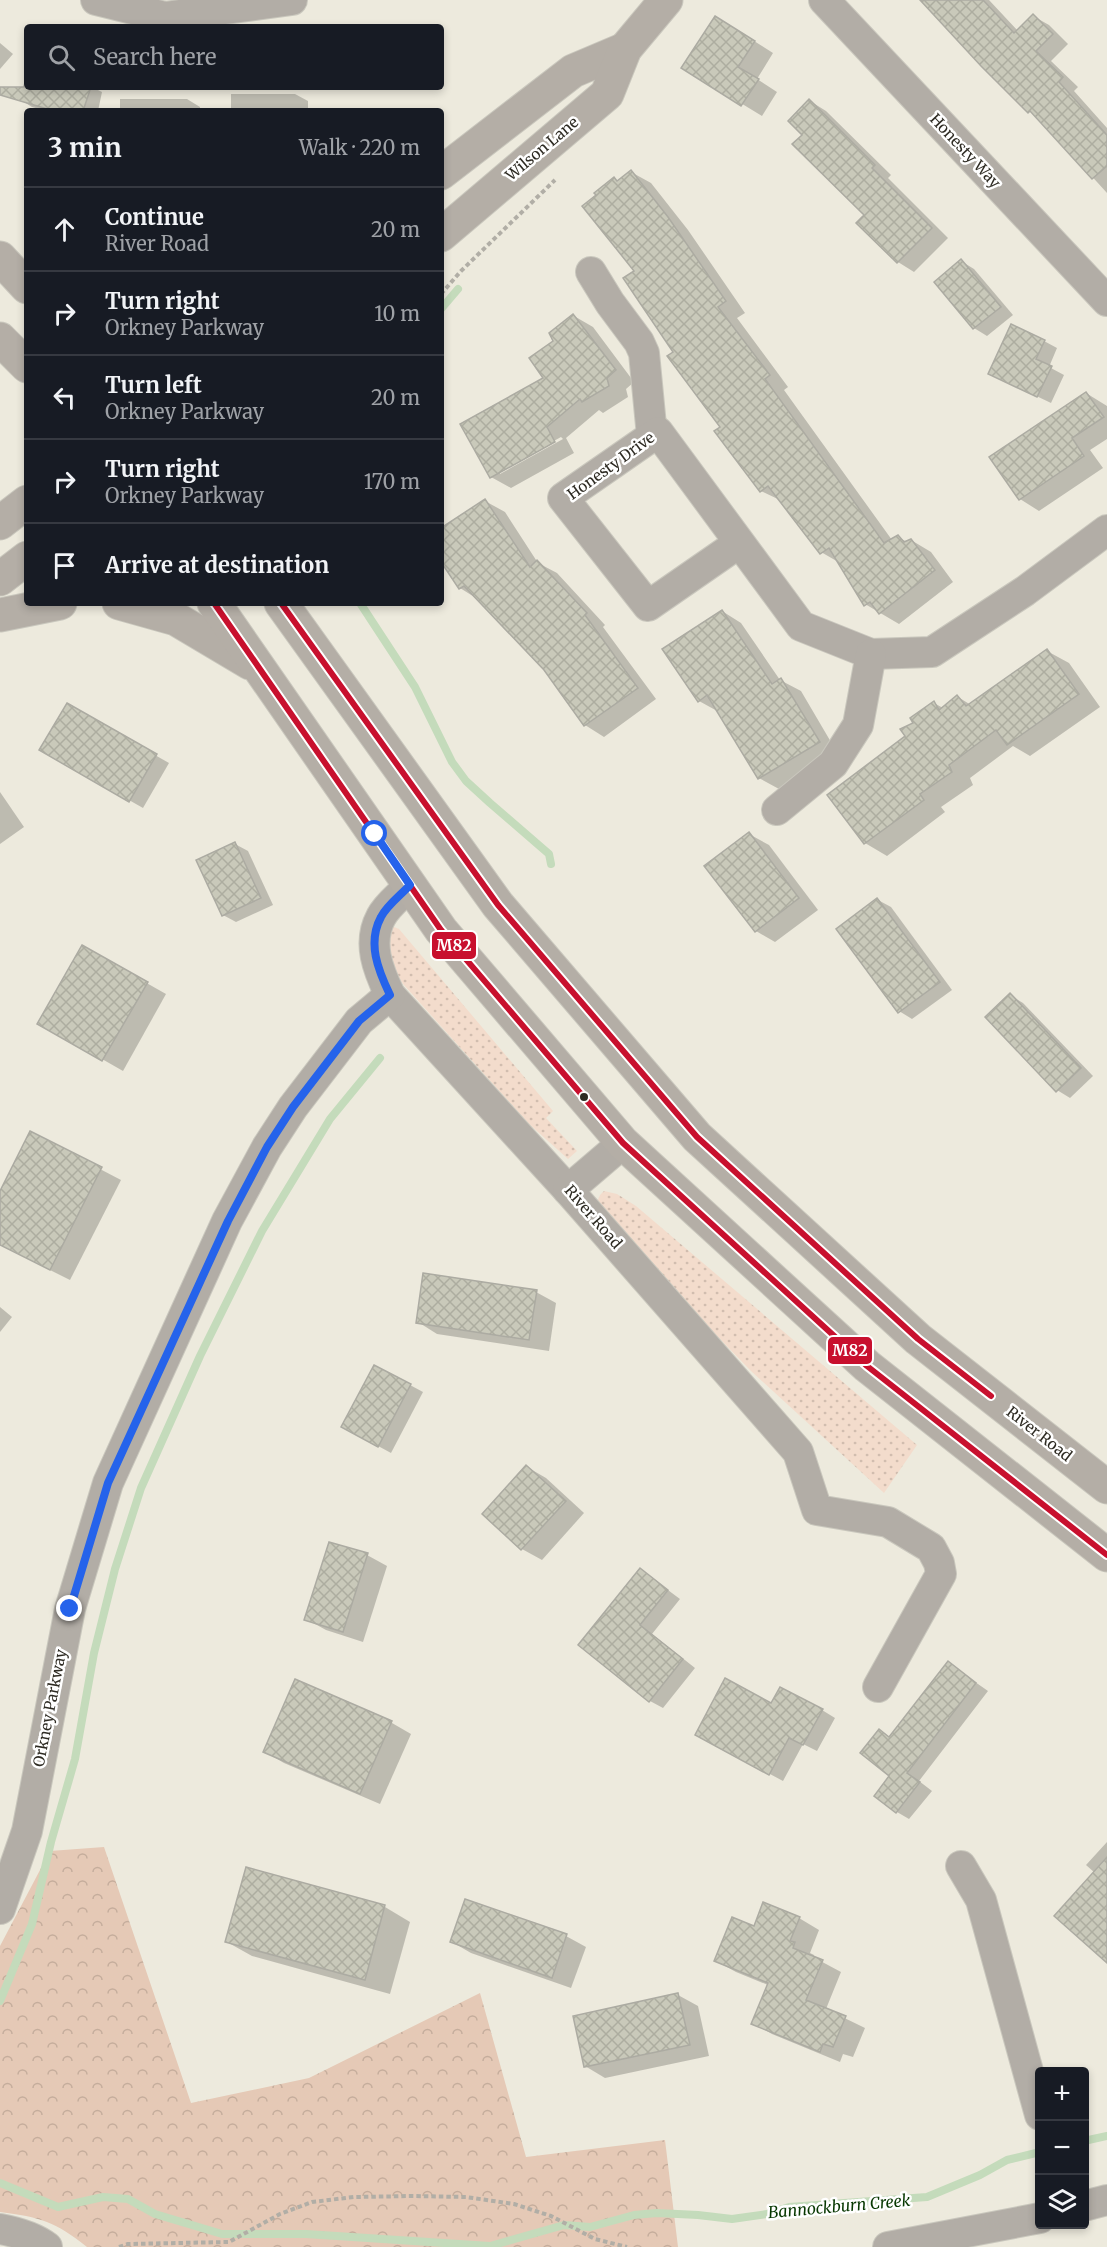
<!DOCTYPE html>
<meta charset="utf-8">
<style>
:root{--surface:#171b24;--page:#20242c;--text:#f1f3f6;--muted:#9ea1a6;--line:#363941}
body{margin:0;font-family:Merriweather,serif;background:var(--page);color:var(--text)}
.controls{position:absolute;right:18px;bottom:18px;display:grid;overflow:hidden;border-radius:6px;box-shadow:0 3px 9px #0003}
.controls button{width:54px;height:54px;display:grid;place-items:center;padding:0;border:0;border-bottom:2px solid var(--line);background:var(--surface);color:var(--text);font:30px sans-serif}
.stop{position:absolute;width:18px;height:18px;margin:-14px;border:4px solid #2563eb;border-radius:50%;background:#fff}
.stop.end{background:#2563eb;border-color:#fff;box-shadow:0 2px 6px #0008}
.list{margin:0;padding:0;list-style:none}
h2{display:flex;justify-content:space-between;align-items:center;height:78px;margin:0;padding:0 24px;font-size:26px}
h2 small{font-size:20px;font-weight:400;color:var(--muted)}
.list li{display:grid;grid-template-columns:39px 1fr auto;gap:18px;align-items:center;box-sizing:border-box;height:84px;padding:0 24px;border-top:2px solid var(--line)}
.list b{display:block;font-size:22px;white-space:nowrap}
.list p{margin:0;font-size:20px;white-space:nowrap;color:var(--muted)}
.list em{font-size:20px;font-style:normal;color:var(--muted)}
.icon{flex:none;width:33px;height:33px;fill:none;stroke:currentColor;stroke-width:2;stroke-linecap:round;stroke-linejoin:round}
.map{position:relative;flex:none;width:1107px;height:2247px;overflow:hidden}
.search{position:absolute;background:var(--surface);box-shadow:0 3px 9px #0003;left:24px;top:24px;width:420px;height:66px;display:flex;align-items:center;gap:15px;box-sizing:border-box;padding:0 21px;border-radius:6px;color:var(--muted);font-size:22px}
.panel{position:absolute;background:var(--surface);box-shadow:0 3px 9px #0003;left:24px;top:108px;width:420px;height:498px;border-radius:6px}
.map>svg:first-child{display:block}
.grass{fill:url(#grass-dots)}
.forest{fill:url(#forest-crowns)}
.shadow{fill:#0003;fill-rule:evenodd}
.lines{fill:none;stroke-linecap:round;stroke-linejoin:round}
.stream{stroke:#c4dbbb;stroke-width:8}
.building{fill:url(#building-cross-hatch);stroke:#acaba2;stroke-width:1.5}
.minor-casing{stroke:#c9c7bd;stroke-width:32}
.major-casing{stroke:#c9c7bd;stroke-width:35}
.path{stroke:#b1aea6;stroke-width:4;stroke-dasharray:4.5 3;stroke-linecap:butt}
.minor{stroke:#b2ada6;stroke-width:30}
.major{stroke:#b4aea6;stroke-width:33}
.bus-1-casing{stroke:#fff;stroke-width:10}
.bus-1{stroke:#c8102e;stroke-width:6}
.route{stroke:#2563eb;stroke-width:8}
.bus-dot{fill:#2e2b23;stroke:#fff;stroke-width:2}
.labels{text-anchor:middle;stroke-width:5;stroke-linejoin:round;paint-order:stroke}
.street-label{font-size:15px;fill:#2e2b23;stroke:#fff}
.water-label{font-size:16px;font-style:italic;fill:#073701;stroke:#fff}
.line-badge{stroke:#fff;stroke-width:2}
.badge-label{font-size:16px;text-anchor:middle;font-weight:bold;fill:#fff}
</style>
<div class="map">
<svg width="1107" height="2247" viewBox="0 0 1107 2247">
<defs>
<pattern id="grass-dots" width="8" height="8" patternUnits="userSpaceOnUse" patternTransform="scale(1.5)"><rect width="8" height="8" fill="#f3dccc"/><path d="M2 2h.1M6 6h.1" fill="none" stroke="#d1bdaf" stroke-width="1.8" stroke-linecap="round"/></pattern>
<pattern id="forest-crowns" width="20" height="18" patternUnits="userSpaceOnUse" patternTransform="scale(1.5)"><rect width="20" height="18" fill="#e5c9b6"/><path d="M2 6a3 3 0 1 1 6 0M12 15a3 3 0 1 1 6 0" fill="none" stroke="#c5ad9c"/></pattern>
<pattern id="building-cross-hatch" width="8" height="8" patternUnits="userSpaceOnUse" patternTransform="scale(1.5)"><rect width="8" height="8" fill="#c9c9ba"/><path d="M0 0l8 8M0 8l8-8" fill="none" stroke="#adada0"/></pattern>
</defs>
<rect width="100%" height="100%" fill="#edeadd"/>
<g class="grass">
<path d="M394 927 399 929 553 1111 546 1118 577 1151 568 1159 528 1123 403 984C392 966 388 951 390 930Z"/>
<path d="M604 1191 617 1194 636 1206 917 1445 884 1493 751 1371 688 1306 596 1204 600 1195Z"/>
</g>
<path class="forest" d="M104 1847 191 2103 309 2078 480 1993 526 2157 665 2140 678 2247H87C56 2222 40 2217 0 2212V1946L50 1851Z"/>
<g class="shadow">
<path d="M922 0H989L1018 31 1033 16 1049 25 1068 44 1051 61 1078 87 1074 91 1107 128V193L1037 116 1029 111Z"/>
<path d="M735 29 773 53 757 79 777 92 762 116 683 68Z"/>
<path d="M0 43 13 54 0 69Z"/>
<path d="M27 74V87H92L102 92 98 111H46L32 107 19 99Z"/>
<path d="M231 94H295L308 101V111H231Z"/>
<path d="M120 99H187L200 107V111H120Z"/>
<path d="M810 101 826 111 891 175 888 178 948 238 914 272 898 262 866 215 804 135Z"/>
<path d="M631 172 651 183 688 230 745 313 737 318 788 387 784 390 892 540 898 537 907 542 911 540 931 552 953 582 899 624 865 604 840 563 821 552 782 501 761 491 675 352 598 195 614 179 619 182Z"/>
<path d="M961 261 974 269 1013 315 987 336 974 328 936 282Z"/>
<path d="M574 316 593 327 634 382 626 389 628 397 603 413 599 410 566 438 574 453 511 488 491 477 545 379 555 342ZM561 437 563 439 500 474V471Z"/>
<path d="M1044 341 1057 348 1049 367 1064 375 1051 403 1003 380Z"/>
<path d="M1086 393 1107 406V439L1090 450 1103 468 1039 511 1020 499Z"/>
<path d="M485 501 505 512 538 563 557 573 605 625 603 627 656 699 604 737 585 725 545 669 476 598 460 588 441 559V529Z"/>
<path d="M722 611 741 623 780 680 801 691 838 754 779 789 759 778 719 712 699 701Z"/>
<path d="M1047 651 1069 663 1100 707 1030 756 1013 746 970 778 973 785 941 807 945 812 887 856 865 843 830 795 907 737 915 724 934 703 943 708 958 697 971 705Z"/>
<path d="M67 705 169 763 143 808 41 750Z"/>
<path d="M0 792 24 827 0 844Z"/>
<path d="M749 834 769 845 818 910 775 942 756 931Z"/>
<path d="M235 844 248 851 273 905 236 922 223 915Z"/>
<path d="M878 900 891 907 952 990 912 1019 899 1011Z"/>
<path d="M83 947 166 994 123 1071 39 1023Z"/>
<path d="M1010 995 1023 1003 1093 1076 1070 1098 1057 1090Z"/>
<path d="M31 1133 121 1180 70 1280 0 1245V1195Z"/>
<path d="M536 1292 556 1303 549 1351 437 1334 418 1322Z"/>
<path d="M0 1307 12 1317 0 1332Z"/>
<path d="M410 1385 423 1392 391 1453 356 1434Z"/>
<path d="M527 1467 546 1478 584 1513 542 1560 522 1549Z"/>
<path d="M367 1555 387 1566 363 1642 326 1630 306 1619Z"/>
<path d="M641 1570 680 1599 652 1634 695 1668 663 1708 650 1701 580 1645Z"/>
<path d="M948 1663 988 1691 919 1781 932 1791 909 1819 897 1812 891 1776 879 1731 891 1738Z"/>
<path d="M296 1681 392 1723 411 1734 380 1804 284 1763 265 1752Z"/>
<path d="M772 1705 822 1710 835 1718 817 1751 803 1744 783 1781 710 1742Z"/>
<path d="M1107 1842V1961L1095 1873 1086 1865Z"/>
<path d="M247 1869 385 1907 410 1922 390 1994 252 1956 227 1942Z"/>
<path d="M799 1918 819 1930 810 1953 814 1955 813 1957 841 1972 826 2009 865 2028 853 2057 843 2054 840 2062 772 2034 753 2023 768 1985 736 1972 716 1961 755 1928Z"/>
<path d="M566 1936 586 1947 571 1988 471 1953 452 1942Z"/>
<path d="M678 1995 698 2006 709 2056 605 2078 585 2066Z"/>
</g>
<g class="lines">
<g class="stream">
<path d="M441 309 458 289"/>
<path d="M360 603 415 687 452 762 466 781 490 803 549 854 551 864"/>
<path d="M0 2001 32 1924 51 1842 75 1759 94 1653 115 1569 141 1488 200 1356 262 1231 330 1119 380 1058"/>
<path d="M1084 2141 1107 2136"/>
<path d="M0 2183 58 2207 103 2197 128 2199 155 2214 222 2234H306L490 2246 564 2225 590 2227 634 2215 657 2213 698 2215 732 2219 767 2214 789 2207 927 2197 980 2175 1007 2160 1040 2152"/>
</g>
</g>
<g class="building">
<path d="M920 0H983L1014 33 1033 14 1053 34 1036 51 1063 77 1059 82 1107 135V166L1092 179 1030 111 1028 113 981 66Z"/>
<path d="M715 16 755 41 738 67 759 79 741 106 681 68Z"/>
<path d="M0 87H91L83 111H54L0 95Z"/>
<path d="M809 99 875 165 872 168 932 228 897 263 856 223 864 215 792 144 802 135 788 121Z"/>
<path d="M631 170 668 217 726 301 718 307 770 375 765 379 884 543 898 535 904 542 911 539 935 570 879 614 870 602 864 606 829 548 820 554 768 486 760 492 714 431 720 427 667 356 673 352 623 278 634 271 582 206 596 195 594 193 614 177 617 181Z"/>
<path d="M961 259 1001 307 973 329 934 282Z"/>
<path d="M573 314 616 370 607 378 609 386 582 402 580 399 547 427 555 442 490 478 460 424 543 378 529 358 553 341 549 333Z"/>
<path d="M1011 324 1045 340 1036 359 1052 366 1037 397 988 374Z"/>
<path d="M1086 392 1104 417 1072 438 1084 456 1019 500 989 457Z"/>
<path d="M485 499 530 567 537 560 587 613 585 615 638 688 584 726 544 670 464 586 459 589 441 562V528Z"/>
<path d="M722 610 772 684 781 678 820 742 758 779 707 695 698 702 662 649Z"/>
<path d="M1047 649 1079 694 1007 745 996 730 949 765 952 772 920 794 924 800 864 844 827 795 905 736 900 729 913 723 910 718 934 701 939 710 957 695 966 706Z"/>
<path d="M67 703 157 754 129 802 39 750Z"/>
<path d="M749 832 799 898 755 932 704 866Z"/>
<path d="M235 842 261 898 222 916 196 860Z"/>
<path d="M877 898 940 982 898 1013 836 929Z"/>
<path d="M82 945 148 982 102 1061 37 1024Z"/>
<path d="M1010 993 1081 1068 1056 1092 985 1017Z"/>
<path d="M30 1131 102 1167 50 1270 0 1245V1191Z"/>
<path d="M423 1273 537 1290 529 1340 416 1323Z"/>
<path d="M374 1365 411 1384 378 1447 341 1427Z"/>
<path d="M526 1465 566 1501 521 1550 482 1514Z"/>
<path d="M329 1542 368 1553 343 1632 304 1620Z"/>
<path d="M640 1568 668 1590 640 1625 683 1659 649 1702 578 1645Z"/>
<path d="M948 1661 976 1683 907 1773 920 1782 896 1813 874 1796 889 1776 860 1753 879 1729 889 1737Z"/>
<path d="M725 1678 771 1703 780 1687 823 1709 803 1745 789 1738 769 1775 695 1735Z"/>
<path d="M295 1679 392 1721 360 1794 263 1752Z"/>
<path d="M1107 1857V1963L1054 1916Z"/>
<path d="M246 1867 385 1905 365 1980 225 1942Z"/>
<path d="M465 1899 567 1934 552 1978 450 1942Z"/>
<path d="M763 1902 800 1917 790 1941 795 1942 793 1948 823 1960 806 2000 846 2016 833 2047 823 2044 820 2052 751 2024 768 1983 714 1961 732 1917 754 1926Z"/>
<path d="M678 1993 690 2045 584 2067 573 2016Z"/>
</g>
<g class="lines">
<defs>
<g id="minor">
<path d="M96 0 165 17 292 0"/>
<path d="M824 0 1107 301"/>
<path d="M591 272 610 303 639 342 644 353 652 436"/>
<path d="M739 543 648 606 563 498 658 432 801 626 871 654 932 652 1025 591 1107 530"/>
<path d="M777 810 833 764 858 725 871 654"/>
<path d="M410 885C401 895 387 905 381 917 367 943 378 970 390 995L568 1190 798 1452 817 1510 888 1522 931 1548 939 1563 941 1574 878 1687"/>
<path d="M568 1190 623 1143"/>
<path d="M961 1866 981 1900 1040 2115"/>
<path d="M0 1909 27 1831 70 1609 108 1483 227 1221 267 1147 293 1107 359 1021 390 995"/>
<path d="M1084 2206 1107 2200"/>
<path d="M0 2229C16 2232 34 2237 47 2247"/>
<path d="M888 2247 1040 2218"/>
</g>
<g id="major">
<path d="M441 173 573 71 625 49"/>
<path d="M441 235 607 94 625 49 666 0"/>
<path d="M0 258 27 287"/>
<path d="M0 339 27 366"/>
<path d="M0 523 27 502"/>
<path d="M0 579 27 558"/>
<path d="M119 603 176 619 250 663"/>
<path d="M214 603 441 930 623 1143 867 1366 1107 1555"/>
<path d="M281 603 498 905 697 1137 918 1339 1107 1487"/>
<path d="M0 615 60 603"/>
</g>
</defs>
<use href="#minor" class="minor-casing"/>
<use href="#major" class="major-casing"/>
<g class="path">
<path d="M441 294 461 271 555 180"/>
<path d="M119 2247 128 2244 229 2242 280 2214 312 2202 354 2197 413 2196 466 2197 514 2204 551 2216 595 2239 627 2247"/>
</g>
<use href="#minor" class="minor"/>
<use href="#major" class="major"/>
<defs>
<g id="bus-1">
<path d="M214 603 441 930 623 1143 867 1366 1107 1555"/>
<path d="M281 603 498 905 697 1137 918 1339 991 1396"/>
</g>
</defs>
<use href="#bus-1" class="bus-1-casing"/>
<use href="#bus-1" class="bus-1"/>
</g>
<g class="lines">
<path class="route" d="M70 1609 108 1483 228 1221 267 1147 293 1107 359 1021 390 995C378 970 367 943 381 917 387 905 401 895 410 885L375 834"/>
</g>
<circle class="bus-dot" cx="584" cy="1097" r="5"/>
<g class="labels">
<g class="street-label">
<text transform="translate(542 149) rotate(-40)" y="5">Wilson Lane</text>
<text transform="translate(965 151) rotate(47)" y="5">Honesty Way</text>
<text transform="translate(611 466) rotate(-36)" y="5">Honesty Drive</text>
<text transform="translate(593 1217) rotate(49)" y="5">River Road</text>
<text transform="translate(1039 1434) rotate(38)" y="5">River Road</text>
<text transform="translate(50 1708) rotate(-79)" y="5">Orkney Parkway</text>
</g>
<g class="water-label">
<text transform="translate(839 2206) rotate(-5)" y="6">Bannockburn Creek</text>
</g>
</g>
<g class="line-badge">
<rect x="431" y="931" width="46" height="29" rx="6" fill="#c8102e"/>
<rect x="827" y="1336" width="46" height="29" rx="6" fill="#c8102e"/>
</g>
<g class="badge-label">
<text x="454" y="951">M82</text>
<text x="850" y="1356">M82</text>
</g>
</svg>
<div class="controls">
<button>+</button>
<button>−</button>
<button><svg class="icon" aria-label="layers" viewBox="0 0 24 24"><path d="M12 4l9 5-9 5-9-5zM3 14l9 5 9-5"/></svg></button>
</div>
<div class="stop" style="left:375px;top:834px"></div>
<div class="stop end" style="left:70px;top:1609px"></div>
<div class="search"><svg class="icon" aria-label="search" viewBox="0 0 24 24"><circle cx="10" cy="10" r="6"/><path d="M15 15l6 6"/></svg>Search here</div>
<section class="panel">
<h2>3 min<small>Walk · 220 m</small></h2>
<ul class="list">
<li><svg class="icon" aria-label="ahead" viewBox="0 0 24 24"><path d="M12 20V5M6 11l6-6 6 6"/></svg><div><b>Continue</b><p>River Road</p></div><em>20 m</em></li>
<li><svg class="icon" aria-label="right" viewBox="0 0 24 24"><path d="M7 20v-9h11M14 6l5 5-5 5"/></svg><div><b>Turn right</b><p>Orkney Parkway</p></div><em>10 m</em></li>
<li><svg class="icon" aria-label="left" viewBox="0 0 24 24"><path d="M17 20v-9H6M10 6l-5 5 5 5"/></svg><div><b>Turn left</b><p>Orkney Parkway</p></div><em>20 m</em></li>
<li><svg class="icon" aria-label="right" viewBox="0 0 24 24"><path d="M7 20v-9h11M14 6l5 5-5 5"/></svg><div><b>Turn right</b><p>Orkney Parkway</p></div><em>170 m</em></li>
<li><svg class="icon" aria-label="arrive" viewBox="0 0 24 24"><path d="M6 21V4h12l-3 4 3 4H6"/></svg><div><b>Arrive at destination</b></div></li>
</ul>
</section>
</div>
